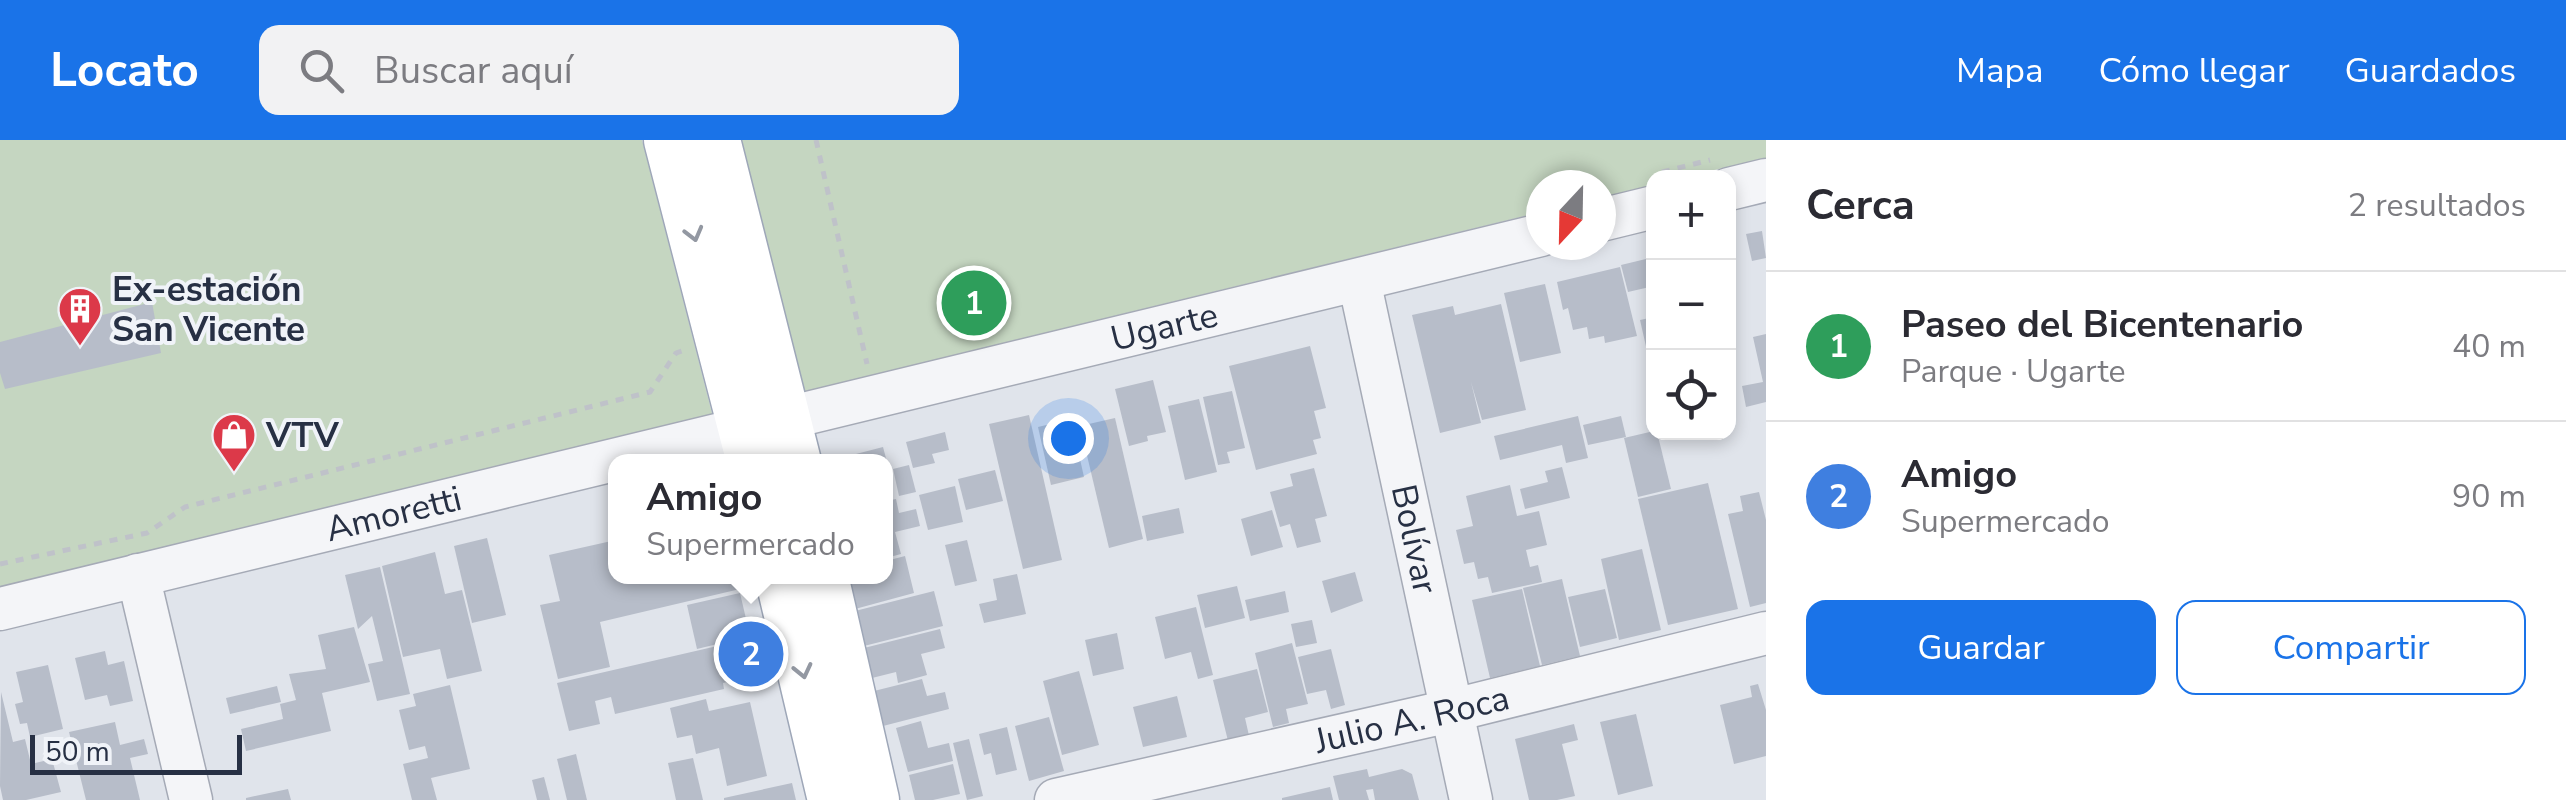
<!DOCTYPE html>
<html lang="es">
<meta charset="utf-8">
<style>
:root{--surface:#fff;--page:#f2f2f3;--text:#2b2b33;--muted:#7c7c81;--line:#e1e1e2;--accent:#1a73e8}
body{margin:0;font-family:"Nunito Sans",sans-serif;background:var(--page);color:var(--text)}
.controls{position:absolute;right:30px;top:30px;display:grid;overflow:hidden;border-radius:20px;box-shadow:0 5px 15px #0003}
.controls button{width:90px;height:90px;display:grid;place-items:center;padding:0;border:0;border-bottom:2px solid var(--line);background:var(--surface);color:var(--text);font:50px sans-serif}
.compass{position:absolute;left:1526px;top:30px;width:90px;height:90px;border-radius:50%;background:var(--surface);box-shadow:0 5px 15px #0003;rotate:202deg}
.scale{position:absolute;left:30px;bottom:25px;width:212px;box-sizing:border-box;padding-left:10px;border:5px solid #273044;border-top:0;font-size:28px;line-height:35px;white-space:nowrap;color:#273044;-webkit-text-stroke:8px #f0f3f8;paint-order:stroke}
.you{position:absolute;left:1068px;top:298px;width:35px;height:35px;margin:-25px;border:8px solid #fff;border-radius:50%;background:#1a73e8;box-shadow:0 0 0 15px #1a73e833}
.badge{display:grid;place-items:center;width:65px;height:65px;border-radius:50%;background:var(--accent);color:#fff;font-size:32px;font-weight:700}
.pin{position:absolute;translate:-50% -50%;border:5px solid #fff;box-shadow:0 2px 10px #0006}
.popup{position:absolute;left:608px;top:314px;width:285px;height:130px;box-sizing:border-box;display:grid;place-content:center;border-radius:20px;background:var(--surface);filter:drop-shadow(0 2px 8px #0005);font-size:32px;white-space:nowrap;color:var(--muted)}
.popup b{font-size:38px;color:var(--text)}
.popup::after{content:'';position:absolute;left:50%;top:100%;margin-left:-20px;border:20px solid transparent;border-top-color:var(--surface)}
.list{margin:0;padding:0;list-style:none}
h2{display:flex;justify-content:space-between;align-items:center;height:130px;margin:0;padding:0 40px;font-size:42px}
h2 small{font-size:32px;font-weight:400;color:var(--muted)}
.list li{display:grid;grid-template-columns:65px 1fr auto;gap:30px;align-items:center;box-sizing:border-box;height:150px;padding:0 40px;border-top:2px solid var(--line)}
.list b{display:block;font-size:38px;white-space:nowrap}
.list p{margin:0;font-size:32px;white-space:nowrap;color:var(--muted)}
.list em{font-size:32px;font-style:normal;color:var(--muted)}
.actions{display:flex;gap:20px;padding:30px 40px}
.actions a{flex:1;padding:22px 0;border:2px solid var(--accent);border-radius:20px;text-align:center;font-size:35px;color:var(--accent)}
.actions .main{background:var(--accent);color:#fff}
.icon{flex:none;width:55px;height:55px;fill:none;stroke:currentColor;stroke-width:2;stroke-linecap:round;stroke-linejoin:round}
.map{position:relative;flex:none;width:1766px;height:660px;overflow:hidden}
header{display:flex;align-items:center;gap:60px;box-sizing:border-box;height:140px;padding:0 50px;background:var(--accent);color:#fff}
header strong{font-size:48px}
nav{display:flex;gap:55px;margin-inline-start:auto;font-size:35px}
.search{width:700px;height:90px;background:var(--page);display:flex;align-items:center;gap:25px;box-sizing:border-box;padding:0 35px;border-radius:20px;color:var(--muted);font-size:38px}
main{display:flex}
aside{flex:1;background:var(--surface)}
.map>svg:first-child{display:block}
.green{fill:#c5d6c1}
.building{fill:#b7bdc9}
.lines{fill:none;stroke-linecap:round;stroke-linejoin:round}
.minor-casing{stroke:#a5aab6;stroke-width:45}
.major-casing{stroke:#9ea7b8;stroke-width:55}
.path{stroke:#bfc2c9;stroke-width:5;stroke-dasharray:8 8;stroke-linecap:butt}
.minor{stroke:#f4f5f8;stroke-width:42}
.major{stroke:#fff;stroke-width:52}
.oneway{stroke:#9398a2}
.labels{text-anchor:middle;stroke-width:8;stroke-linejoin:round;paint-order:stroke}
.poi-label{font-size:35px;font-weight:bold;fill:#273044;stroke:#f0f3f8;text-anchor:start}
.street-label{font-size:35px;fill:#273044;stroke:#f0f3f8}
</style>
<header>
<strong>Locato</strong>
<div class="search"><svg class="icon" aria-label="search" viewBox="0 0 24 24"><circle cx="10" cy="10" r="6"/><path d="M15 15l6 6"/></svg>Buscar aquí</div>
<nav><a>Mapa</a><a>Cómo llegar</a><a>Guardados</a></nav>
</header>
<main>
<div class="map">
<svg width="1766" height="660" viewBox="0 0 1766 660">
<rect width="100%" height="100%" fill="#e0e4eb"/>
<g class="green">
<path d="M0 0H642L715 285 0 467Z"/>
<path d="M739 0H1766V18L1684 37 1654 38 1653 45 1601 58V45H1541V72L799 253Z"/>
</g>
<g class="building">
<path d="M1762 91 1766 118 1752 121 1746 94Z"/>
<path d="M1650 118 1654 146 1628 152 1621 125Z"/>
<path d="M1620 127 1637 196 1605 203 1604 196 1589 199 1587 187 1573 190 1568 168 1563 170 1557 142Z"/>
<path d="M1545 144 1561 213 1520 222 1504 153Z"/>
<path d="M152 162 161 213 5 249 0 233V202Z"/>
<path d="M1501 164 1526 270 1482 280 1471 242 1481 283 1440 293 1412 175 1453 166 1455 175Z"/>
<path d="M1654 177V233H1652L1640 180Z"/>
<path d="M1766 194V262L1746 267 1742 246 1763 242 1753 197Z"/>
<path d="M1310 206 1326 268 1314 271 1321 298 1313 300 1317 314 1256 330 1229 226Z"/>
<path d="M1153 240 1166 292 1147 296 1148 301 1129 306 1115 249Z"/>
<path d="M1232 251 1245 308 1227 312 1230 323 1218 325 1203 257Z"/>
<path d="M1199 259 1217 332 1185 340 1168 266Z"/>
<path d="M1029 275 1062 420 1023 429 989 284Z"/>
<path d="M1578 276 1588 318 1566 323 1562 305 1500 320 1494 296Z"/>
<path d="M1621 276 1626 297 1588 305 1583 285Z"/>
<path d="M1115 278 1143 399 1109 408 1080 286Z"/>
<path d="M1071 279 1084 337 1051 345 1038 287Z"/>
<path d="M1654 291 1657 292 1671 349 1638 357 1624 298Z"/>
<path d="M945 292 949 310 932 314 935 323 913 328 906 302Z"/>
<path d="M883 307 887 322H857L856 314Z"/>
<path d="M909 325 916 352 899 356 893 329Z"/>
<path d="M1562 327 1570 358 1525 369 1520 349 1548 342 1545 331Z"/>
<path d="M1314 328 1327 376 1315 379 1321 402 1297 408 1290 384 1280 387 1270 352 1293 346 1290 334Z"/>
<path d="M995 330 1003 361 966 370 958 339Z"/>
<path d="M1708 343 1738 469 1668 485 1638 359Z"/>
<path d="M1510 345 1517 376 1539 371 1547 405 1526 410 1530 427 1538 425 1542 442 1492 453 1488 437 1478 439 1474 422 1464 424 1456 390 1473 386 1466 356Z"/>
<path d="M955 346 963 382 928 390 919 355Z"/>
<path d="M1759 352 1766 380V463L1750 467 1728 374 1743 371 1740 356Z"/>
<path d="M896 359 899 373 916 369 920 386 895 392 901 414 886 418V361Z"/>
<path d="M1179 368 1184 393 1147 401 1142 376Z"/>
<path d="M1272 370 1283 407 1251 416 1241 379Z"/>
<path d="M487 398 506 475 472 483 454 406Z"/>
<path d="M616 400V437H736L740 449 600 482 610 527 558 539 540 465 560 461 549 415Z"/>
<path d="M967 400 977 441 955 446 945 405Z"/>
<path d="M1642 409 1661 490 1619 500 1601 419Z"/>
<path d="M435 412 445 454 462 450 482 531 447 539 440 509 403 517 382 426Z"/>
<path d="M905 416 914 453 855 469 846 437H886V421Z"/>
<path d="M380 427 410 554 377 561 368 524 383 521 372 476 358 489 345 435Z"/>
<path d="M1355 432 1363 461 1331 473 1322 441Z"/>
<path d="M1017 434 1026 474 984 483 979 464 997 460 993 439Z"/>
<path d="M1562 439 1580 516 1542 525 1523 448Z"/>
<path d="M1237 446 1245 478 1205 488 1197 455Z"/>
<path d="M1522 449 1540 526 1490 538 1472 460Z"/>
<path d="M1605 449 1617 498 1580 507 1568 457Z"/>
<path d="M934 451 943 486 864 506 855 471Z"/>
<path d="M1285 451 1289 472 1250 481 1245 460Z"/>
<path d="M740 453 750 496 697 509 687 465Z"/>
<path d="M1196 467 1213 535 1198 539 1191 512 1165 519 1155 477Z"/>
<path d="M1312 480 1317 503 1296 507 1291 484Z"/>
<path d="M354 487 370 542 322 553 331 591 246 611 241 589 283 579 280 564 296 560 289 534 326 529 318 495Z"/>
<path d="M940 489 945 508 921 514 927 535 898 543 896 532 872 538 864 508Z"/>
<path d="M1117 493 1124 529 1093 536 1085 500Z"/>
<path d="M752 498 761 534 723 543 724 549 615 574 611 557 595 561 600 584 569 591 557 543Z"/>
<path d="M1292 503 1308 564 1286 569 1289 583 1273 587 1255 513Z"/>
<path d="M1331 509 1345 565 1331 569 1326 550 1307 554 1298 517Z"/>
<path d="M105 511 108 525 124 521 133 561 110 566 107 555 85 560 75 518Z"/>
<path d="M48 525 63 589 30 597 27 583 20 584 15 564 23 562 16 532Z"/>
<path d="M1257 529 1268 572 1245 578 1250 600 1229 605 1213 540Z"/>
<path d="M1079 531 1099 605 1062 615 1043 541Z"/>
<path d="M922 539 927 556 945 552 949 569 883 586 874 551Z"/>
<path d="M1758 544 1766 570V616L1734 624 1720 565 1752 557 1750 546Z"/>
<path d="M450 545 470 629 431 638 437 660H412L403 624 428 618 425 606 409 610 399 570 416 566 413 554Z"/>
<path d="M277 546 281 562 230 574 226 558Z"/>
<path d="M1 552 13 602 25 599 31 624 52 619 61 652 26 660H3L0 646Z"/>
<path d="M1177 556 1187 597 1143 607 1133 567Z"/>
<path d="M706 559 709 571 750 562 767 636 727 646 719 608 696 614 692 595 677 598 670 568Z"/>
<path d="M1636 574 1653 646 1618 655 1600 582Z"/>
<path d="M1049 577 1064 631 1029 641 1015 586Z"/>
<path d="M921 581 928 608 949 603 953 621 908 632 896 588Z"/>
<path d="M115 582 120 605 144 599 148 614 130 618 140 660H86L69 592Z"/>
<path d="M1574 584 1578 600 1562 604 1575 656 1557 660H1529L1515 599Z"/>
<path d="M1007 587 1017 630 996 635 991 613 984 615 979 594Z"/>
<path d="M969 599 983 656 967 660 953 603Z"/>
<path d="M576 614 587 660H567L557 619Z"/>
<path d="M693 618 703 660H676L668 623Z"/>
<path d="M953 624 960 654 933 660H915L909 635Z"/>
<path d="M1367 629 1369 637 1402 629 1412 634 1419 660H1375L1373 649 1366 650 1369 660H1339L1333 636Z"/>
<path d="M544 637 550 660H537L532 640Z"/>
<path d="M792 643 796 660H724V658Z"/>
<path d="M1330 647 1333 660H1282V658Z"/>
<path d="M288 649 291 660H246V658Z"/>
</g>
<g class="lines">
<defs>
<g id="minor">
<path d="M1729 49 1766 40"/>
<path d="M1601 80 1654 67"/>
<path id="s1" d="M1359 140 1471 660"/>
<path d="M138 435 191 660"/>
<path id="s2" d="M0 469 1541 95"/>
<path id="s3" d="M1056 660 1450 571 1766 493"/>
</g>
<g id="major">
<path d="M670 0 753 322"/>
<path d="M714 0 795 322"/>
<path d="M781 436 834 660"/>
<path d="M822 436 873 660"/>
</g>
</defs>
<use href="#minor" class="minor-casing"/>
<use href="#major" class="major-casing"/>
<g class="path">
<path d="M816 0 867 224"/>
<path d="M1662 32 1710 20"/>
<path d="M0 424 147 393 185 367 650 252 676 213 685 210"/>
</g>
<use href="#minor" class="minor"/>
<use href="#major" class="major"/>
</g>
<defs><path id="oneway-chevron" d="M-2-3.5L2.5 0L-2 3.5" fill="none" stroke-width="1.6" stroke-linecap="round" stroke-linejoin="round" transform="scale(2.5)"/></defs>
<g class="oneway">
<use href="#oneway-chevron" transform="translate(694 94) rotate(75)"/>
<use href="#oneway-chevron" transform="translate(803 531) rotate(77)"/>
</g>
<defs>
<symbol id="building-pin" viewBox="-11 -11 22 30"><path d="M0 17L-7.5 6A9.5 9.5 0 1 1 7.5 6Z" fill="#dc3949" stroke="#f0f3f8"/><path d="M-4-6H4V6H1V3H-1V6H-4ZM-2.5-4.3h1.7v1.8h-1.7ZM.8-4.3h1.7v1.8H.8ZM-2.5-1h1.7V.8h-1.7ZM.8-1h1.7V.8H.8Z" fill="#fff"/></symbol>
<symbol id="shop-pin" viewBox="-11 -11 22 30"><path d="M0 17L-7.5 6A9.5 9.5 0 1 1 7.5 6Z" fill="#dc3949" stroke="#f0f3f8"/><path d="M-5-2.5h2.3a2.7 3.5 0 0 1 5.4 0H5L5.5 6h-11ZM-1.5-2.5h3a1.5 2.3 0 0 0-3 0Z" fill="#fff"/></symbol>
</defs>
<g fill-rule="evenodd">
<use href="#building-pin" x="55" y="144" width="50" height="68"/>
<use href="#shop-pin" x="209" y="270" width="50" height="68"/>
</g>
<g class="labels">
<g class="poi-label">
<text x="112" y="161">Ex-estación<tspan x="112" dy="40">San Vicente</tspan></text>
<text x="266" y="307">VTV</text>
</g>
<g class="street-label">
<text dy="12" stroke="none"><textPath href="#s2" startOffset="1198">Ugarte</textPath></text>
<text dy="12" stroke="none"><textPath href="#s2" startOffset="405">Amoretti</textPath></text>
<text dy="12" stroke="none"><textPath href="#s1" startOffset="265">Bolívar</textPath></text>
<text dy="12" stroke="none"><textPath href="#s3" startOffset="365">Julio A. Roca</textPath></text>
</g>
</g>
</svg>
<div class="controls">
<button>+</button>
<button>−</button>
<button><svg class="icon" aria-label="locate" viewBox="0 0 24 24"><circle cx="12" cy="12" r="6"/><path d="M12 2v4M12 18v4M2 12h4M18 12h4"/></svg></button>
</div>
<svg class="compass" viewBox="-18 -18 36 36"><path d="M0-13l5 13h-10z" fill="#e53935"/><path d="M0 13l5-13h-10z" fill="#7c7c81"/></svg>
<div class="scale">50 m</div>
<div class="you"></div>
<div class="pin badge" style="left:974px;top:163px;background:#2e9e5b">1</div>
<div class="pin badge" style="left:751px;top:514px;background:#3f7fe0">2</div>
<div class="popup"><b>Amigo</b>Supermercado</div>
</div>
<aside>
<h2>Cerca<small>2 resultados</small></h2>
<ul class="list">
<li><span class="badge" style="background:#2e9e5b">1</span><div><b>Paseo del Bicentenario</b><p>Parque · Ugarte</p></div><em>40 m</em></li>
<li><span class="badge" style="background:#3f7fe0">2</span><div><b>Amigo</b><p>Supermercado</p></div><em>90 m</em></li>
</ul>
<div class="actions"><a class="main">Guardar</a><a>Compartir</a></div>
</aside>
</main>
